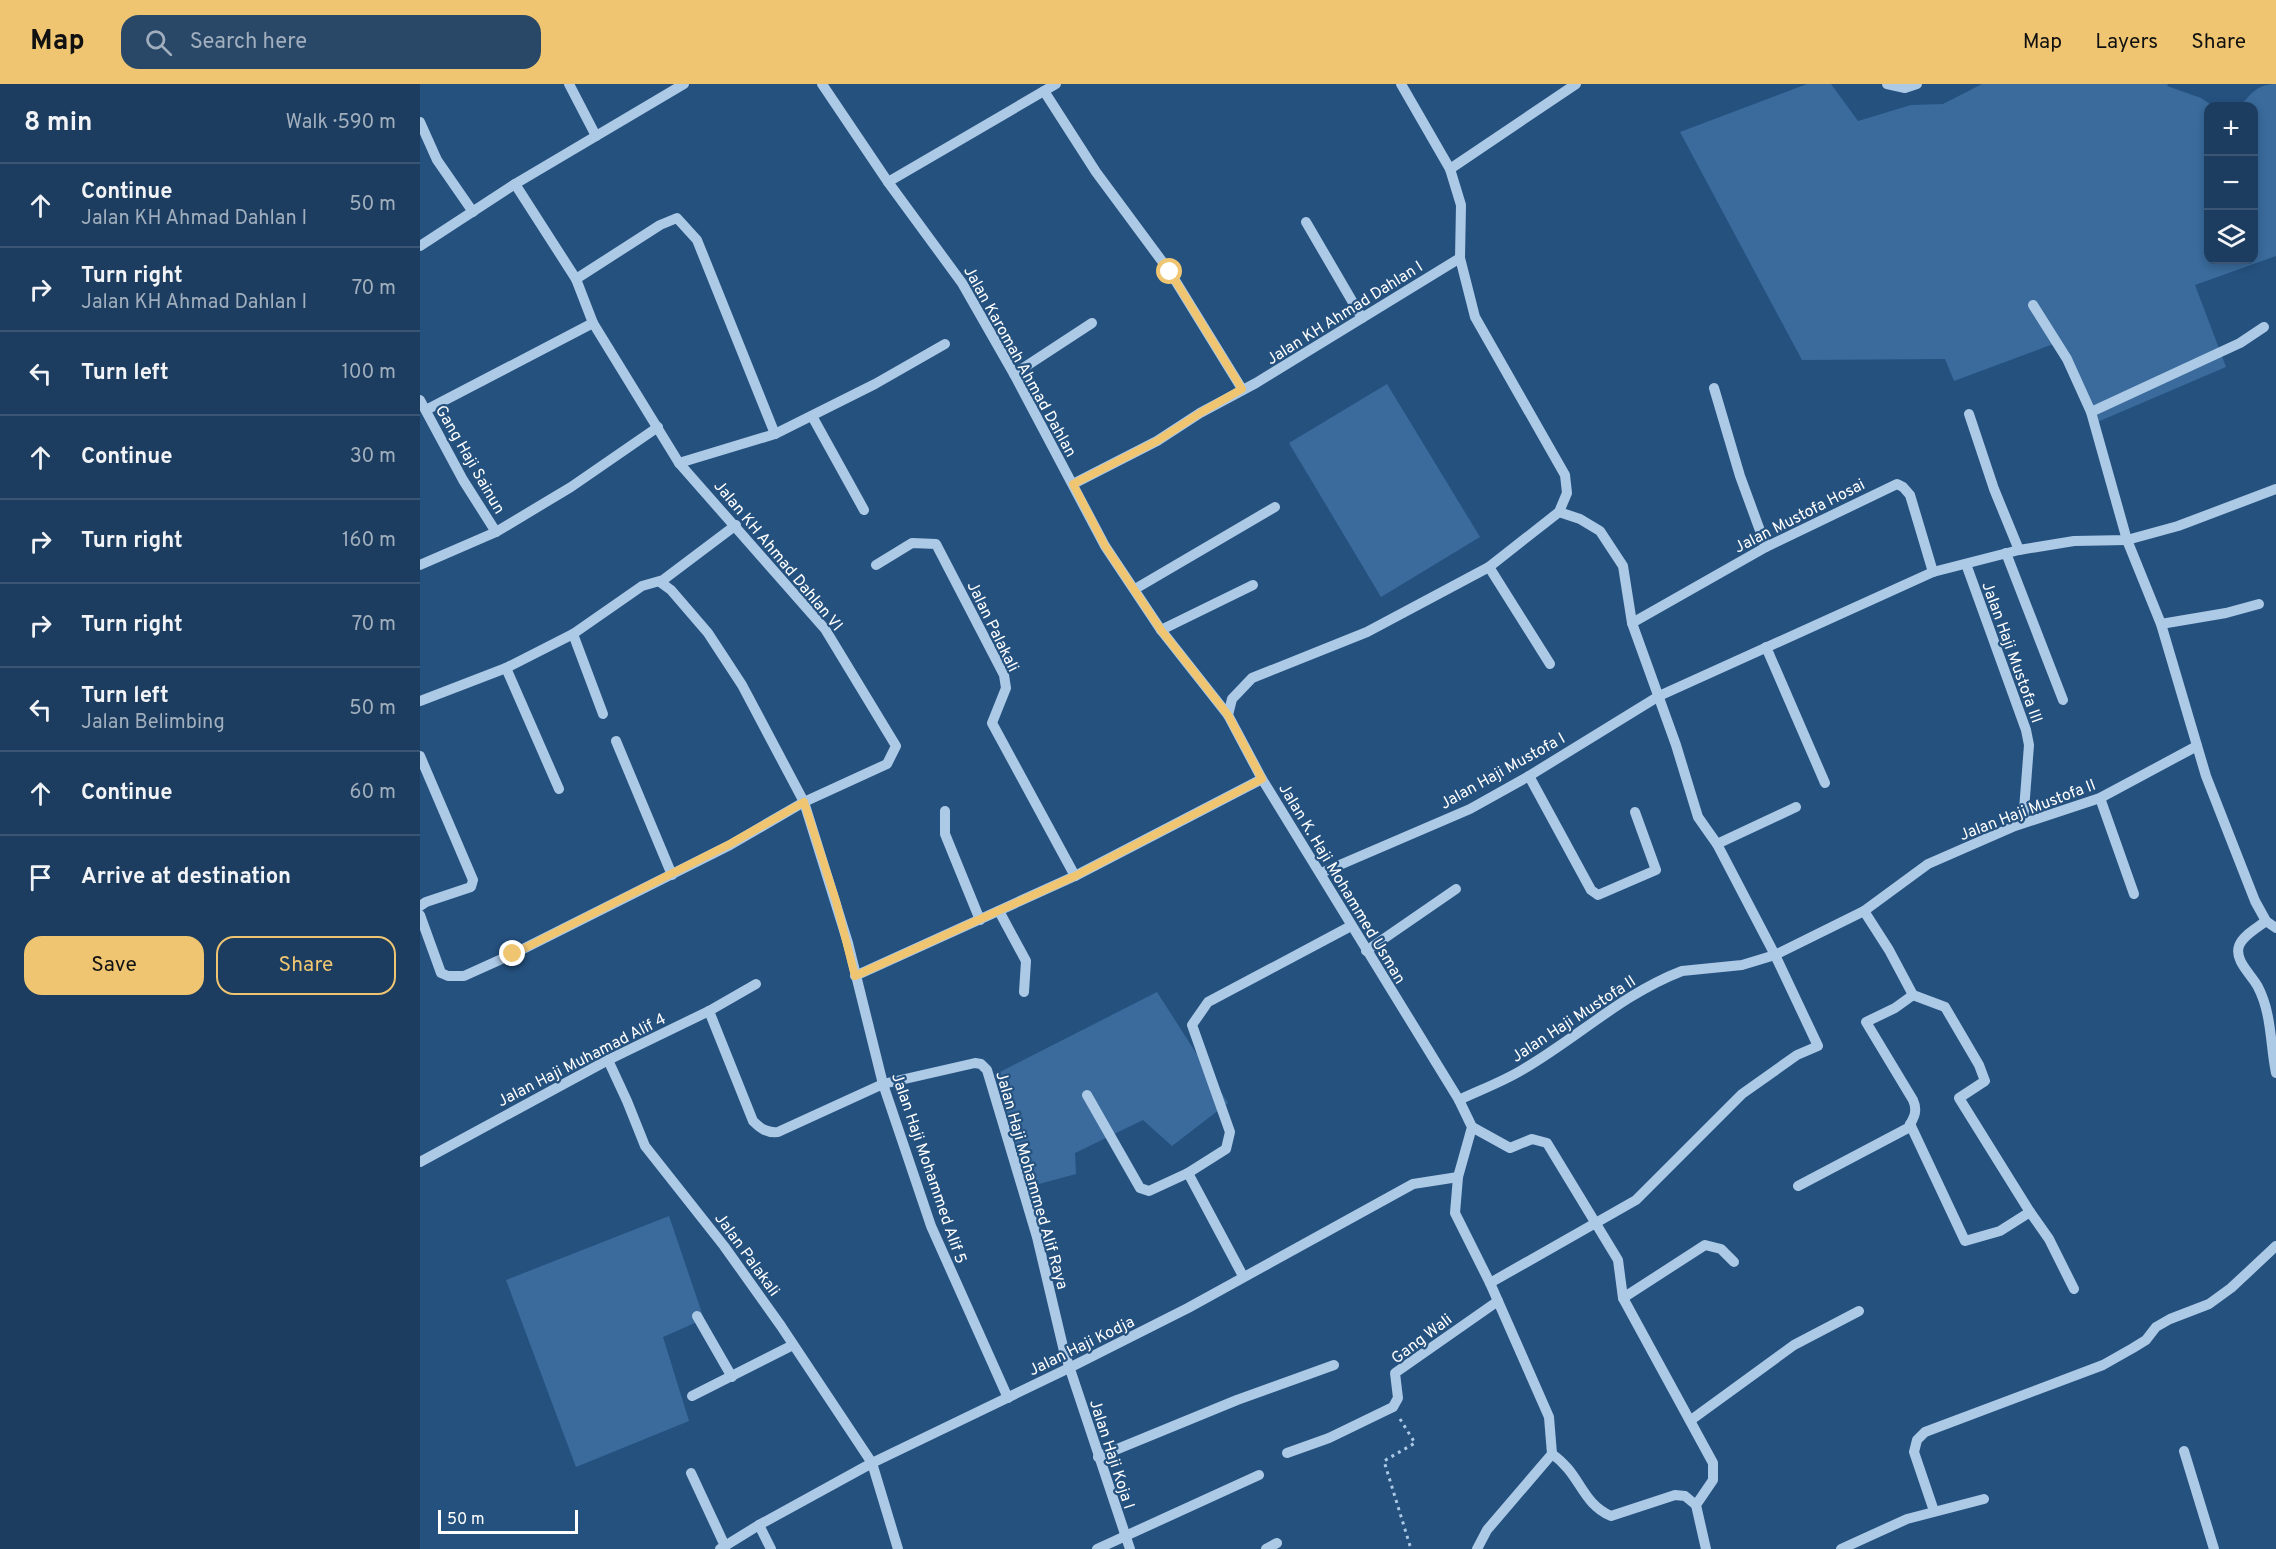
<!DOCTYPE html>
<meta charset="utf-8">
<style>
:root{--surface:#1c3d5f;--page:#294868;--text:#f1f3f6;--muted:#a0aebd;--line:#3a5674;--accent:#efc571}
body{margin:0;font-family:Overpass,sans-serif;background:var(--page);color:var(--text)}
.controls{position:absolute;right:18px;top:18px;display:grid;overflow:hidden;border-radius:12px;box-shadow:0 3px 9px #0003}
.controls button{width:54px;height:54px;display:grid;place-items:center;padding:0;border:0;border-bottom:2px solid var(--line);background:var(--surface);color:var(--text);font:30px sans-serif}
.scale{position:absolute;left:18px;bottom:15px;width:140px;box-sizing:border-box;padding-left:6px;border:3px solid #fff;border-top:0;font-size:16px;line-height:21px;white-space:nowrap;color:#fff;-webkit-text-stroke:4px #25517f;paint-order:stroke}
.stop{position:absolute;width:18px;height:18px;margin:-14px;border:4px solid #efc571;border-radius:50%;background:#fff}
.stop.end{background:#efc571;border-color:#fff;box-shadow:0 2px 6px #0008}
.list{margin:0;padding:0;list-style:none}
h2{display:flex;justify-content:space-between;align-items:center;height:78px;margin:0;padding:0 24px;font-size:26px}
h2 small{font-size:20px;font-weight:400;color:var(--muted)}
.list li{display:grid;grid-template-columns:39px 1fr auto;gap:18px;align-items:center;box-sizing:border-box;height:84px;padding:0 24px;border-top:2px solid var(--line)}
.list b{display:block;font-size:22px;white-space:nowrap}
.list p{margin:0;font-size:20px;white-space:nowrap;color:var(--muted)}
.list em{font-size:20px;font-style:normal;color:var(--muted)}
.actions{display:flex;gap:12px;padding:18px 24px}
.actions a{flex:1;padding:14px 0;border:2px solid var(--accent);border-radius:18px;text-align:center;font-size:21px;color:var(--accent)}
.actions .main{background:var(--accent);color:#111}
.icon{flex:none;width:33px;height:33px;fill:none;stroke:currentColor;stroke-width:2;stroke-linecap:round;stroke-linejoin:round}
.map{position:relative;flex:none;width:1856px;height:1465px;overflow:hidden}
header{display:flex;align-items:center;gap:36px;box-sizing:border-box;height:84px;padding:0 30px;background:var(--accent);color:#111}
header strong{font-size:28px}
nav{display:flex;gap:33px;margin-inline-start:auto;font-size:21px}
.search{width:420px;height:54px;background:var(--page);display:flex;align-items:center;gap:15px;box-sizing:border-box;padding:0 21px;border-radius:18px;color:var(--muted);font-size:22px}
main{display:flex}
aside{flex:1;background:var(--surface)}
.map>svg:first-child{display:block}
.green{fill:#3a6b9c}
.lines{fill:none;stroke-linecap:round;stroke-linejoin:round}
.path{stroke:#acc9e6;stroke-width:3;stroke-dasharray:3 4.5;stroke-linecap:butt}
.minor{stroke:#acc9e6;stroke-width:10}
.route{stroke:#efc571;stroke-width:8}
.labels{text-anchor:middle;stroke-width:4.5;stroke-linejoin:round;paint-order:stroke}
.street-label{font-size:16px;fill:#fff;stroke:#25517f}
</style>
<header>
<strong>Map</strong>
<div class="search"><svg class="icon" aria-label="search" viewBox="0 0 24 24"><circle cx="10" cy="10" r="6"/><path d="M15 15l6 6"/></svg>Search here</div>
<nav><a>Map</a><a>Layers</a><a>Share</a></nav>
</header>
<main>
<aside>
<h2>8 min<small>Walk · 590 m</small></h2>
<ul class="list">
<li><svg class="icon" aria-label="ahead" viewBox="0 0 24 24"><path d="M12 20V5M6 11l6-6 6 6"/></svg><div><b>Continue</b><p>Jalan KH Ahmad Dahlan I</p></div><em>50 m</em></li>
<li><svg class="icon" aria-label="right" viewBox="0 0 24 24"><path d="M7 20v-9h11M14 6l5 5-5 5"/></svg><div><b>Turn right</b><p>Jalan KH Ahmad Dahlan I</p></div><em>70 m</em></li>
<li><svg class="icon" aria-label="left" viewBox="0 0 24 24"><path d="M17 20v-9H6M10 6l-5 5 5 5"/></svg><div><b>Turn left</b></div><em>100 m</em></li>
<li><svg class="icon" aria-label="ahead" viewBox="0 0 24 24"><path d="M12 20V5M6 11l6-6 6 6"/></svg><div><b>Continue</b></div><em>30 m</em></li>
<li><svg class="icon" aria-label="right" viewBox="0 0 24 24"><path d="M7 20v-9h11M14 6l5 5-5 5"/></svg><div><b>Turn right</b></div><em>160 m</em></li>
<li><svg class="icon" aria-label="right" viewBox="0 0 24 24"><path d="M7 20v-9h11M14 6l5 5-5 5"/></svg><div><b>Turn right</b></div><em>70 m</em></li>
<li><svg class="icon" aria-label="left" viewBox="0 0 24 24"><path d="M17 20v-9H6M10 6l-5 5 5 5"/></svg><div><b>Turn left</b><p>Jalan Belimbing</p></div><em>50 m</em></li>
<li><svg class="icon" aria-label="ahead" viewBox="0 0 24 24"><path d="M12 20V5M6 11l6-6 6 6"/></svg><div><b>Continue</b></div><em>60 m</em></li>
<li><svg class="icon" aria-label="arrive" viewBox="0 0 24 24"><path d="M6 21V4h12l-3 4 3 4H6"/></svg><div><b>Arrive at destination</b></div></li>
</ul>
<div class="actions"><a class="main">Save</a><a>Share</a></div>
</aside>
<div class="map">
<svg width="1856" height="1465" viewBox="0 0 1856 1465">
<rect width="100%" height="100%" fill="#25517f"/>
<g class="green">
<path d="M1387 0H1411L1438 37 1491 21 1523 20 1562 0H1748L1747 2 1781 14 1793 22H1788V176H1834V22H1821C1831 9 1838 0 1856 0V172L1775 201 1806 283 1675 339 1636 259 1534 297 1525 275 1382 276 1260 48Z"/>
<path d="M967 300 1060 453 961 513 869 359Z"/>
<path d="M737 908 808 1019 752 1062 723 1036 655 1069 656 1090 608 1103 576 990Z"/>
<path d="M249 1132 284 1235 243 1253 269 1337 156 1383 86 1196Z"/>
</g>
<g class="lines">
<path class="path" d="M980 1335 995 1359 964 1377 991 1465"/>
<g class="minor">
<path d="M149 0 176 52"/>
<path d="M402 0 468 98 542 199 594 290 685 462 741 546 808 631 842 695 1039 1016 1052 1043 1038 1093 1035 1129 1070 1199 1129 1333 1132 1370 1067 1446 1057 1465"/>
<path d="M1467 0 1485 4 1497 0"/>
<path d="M624 7 676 88 750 188 822 305"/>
<path d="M0 38 17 76 53 128"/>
<path d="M1030 85 1156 0"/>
<path d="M468 98 636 0"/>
<path d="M886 138 942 234"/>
<path d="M0 162 95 100 264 0"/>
<path d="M156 195 240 141 257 134 277 156 355 350"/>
<path d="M1613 221 1647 275 1671 328 1707 456 1741 540 1786 692 1835 817 1846 837 1856 844"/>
<path d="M594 290 672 239"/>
<path d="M1294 304 1320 392 1346 463"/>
<path d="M0 316 43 396 76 448"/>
<path d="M6 326 173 239"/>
<path d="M1671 328 1820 259 1844 243"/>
<path d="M1549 330 1574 405 1599 466"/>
<path d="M392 332 444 426"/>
<path d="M259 379 355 350 455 300 525 260"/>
<path d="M653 400 737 357 780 329 836 299 1040 174"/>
<path d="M1586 469 1643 616"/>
<path d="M1546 480 1606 646 1609 661 1603 739"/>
<path d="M0 481 76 448 151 403 238 343"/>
<path d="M456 481 492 459 516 460 584 591 586 604 572 639 655 792"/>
<path d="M1069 483 1130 580"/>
<path d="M240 498 251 506 288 549 322 601 384 718 428 859 463 1000 511 1142 588 1314"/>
<path d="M715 505 855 423"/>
<path d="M1212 539 1346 463 1477 400 1483 403 1490 411 1513 488"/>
<path d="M1741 540 1806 529 1839 520"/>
<path d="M741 546 833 501"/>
<path d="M153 550 183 630"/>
<path d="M1346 563 1405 699"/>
<path d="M86 584 139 705"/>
<path d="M0 617 86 584 153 550 222 502 243 496 316 441"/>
<path d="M808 631 812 615 832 594 947 548 1069 483 1139 428 1147 409 1145 391 1055 233 1040 174 1041 121 1030 85 981 0"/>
<path d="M196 657 252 791"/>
<path d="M0 672 53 796 51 803 6 818 0 822"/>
<path d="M1109 692 1171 806 1178 811 1236 786 1215 728"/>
<path d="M1680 714 1714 810"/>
<path d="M525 727V750L560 836"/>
<path d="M1297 760 1376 723"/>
<path d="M901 789 1050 725 1109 692 1239 612 1513 488 1599 466 1654 457 1707 456 1758 442 1856 405"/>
<path d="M579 827 606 877 604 908"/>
<path d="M1444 827 1469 866 1493 911 1525 923 1559 981 1565 997 1539 1014 1610 1128"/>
<path d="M0 831 21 889 28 892H44L93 870 310 761 384 718 467 680 476 662 405 545 259 379 173 239 156 195 95 100"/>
<path d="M1846 837C1837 844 1822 852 1819 862 1814 877 1832 891 1838 903 1852 930 1850 960 1856 989"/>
<path d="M946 867 1036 805"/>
<path d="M435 892 655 792 842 695"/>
<path d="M289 927 333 1037C341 1045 347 1049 358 1048L463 1000 555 979 561 980 567 986 617 1153 644 1267 710 1465"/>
<path d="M188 976 207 1017 225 1062 304 1162 361 1242 452 1379 478 1465"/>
<path d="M667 1011 720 1104 729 1107 768 1089 806 1065 810 1048 772 941 788 918 931 842"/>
<path d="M1039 1016C1060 1006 1082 998 1102 986 1156 955 1202 910 1262 887L1322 881 1355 871 1444 827 1508 780 1595 742 1680 714 1777 662"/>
<path d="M1490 1040 1545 1157 1580 1147 1610 1128 1629 1155 1654 1205"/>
<path d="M1052 1043 1090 1064 1112 1055 1127 1059 1198 1176 1203 1214 1293 1379V1396L1276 1421 1286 1465"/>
<path d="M0 1078 188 976 289 927 336 900"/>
<path d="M768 1089 823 1192"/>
<path d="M1378 1102 1488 1044C1494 1034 1498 1027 1493 1016L1446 938 1475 924 1493 911"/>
<path d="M1070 1199 1216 1116 1322 1010 1377 971 1398 962 1355 871 1297 760 1278 733 1256 661 1212 539 1203 482 1180 447 1160 435 1139 428"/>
<path d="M1203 1214 1285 1161 1301 1165 1314 1178"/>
<path d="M277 1232 312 1293"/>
<path d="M272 1312 373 1261"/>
<path d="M1271 1336 1374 1261 1439 1227"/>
<path d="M1764 1367 1794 1465"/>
<path d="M867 1369 909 1354 973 1323 978 1314 975 1289 1078 1217"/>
<path d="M1132 1370C1161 1390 1161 1419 1191 1432L1255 1411 1265 1412 1276 1421"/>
<path d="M678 1373 817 1316 914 1281"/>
<path d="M271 1389 305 1462"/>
<path d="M1514 1427 1494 1368 1497 1356 1505 1348 1683 1281 1713 1264 1726 1256 1736 1243 1750 1235 1789 1220 1811 1204 1856 1162"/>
<path d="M339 1441 351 1465"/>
<path d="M300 1465 339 1441 452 1379 649 1284 768 1224 993 1100 1038 1093"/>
<path d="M677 1465 839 1391"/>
<path d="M846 1465 857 1459"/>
<path d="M1421 1465 1487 1435 1564 1415"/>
</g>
</g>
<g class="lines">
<path class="route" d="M93 870 310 760 384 718 416 817 435 892 655 792 842 695 808 631 741 546 685 462 653 400 737 357 780 329 822 305 750 188"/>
</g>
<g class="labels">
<g class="street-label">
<text transform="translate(924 228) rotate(-32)" y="6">Jalan KH Ahmad Dahlan I</text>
<text transform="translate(601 277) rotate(61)" y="6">Jalan Karomah Ahmad Dahlan</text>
<text transform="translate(51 375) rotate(60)" y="6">Gang Haji Sainun</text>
<text transform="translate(1379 431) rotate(-27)" y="6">Jalan Mustofa Hosai</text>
<text transform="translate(359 471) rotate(50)" y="6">Jalan KH Ahmad Dahlan VI</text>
<text transform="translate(574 542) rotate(64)" y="6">Jalan Palakali</text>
<text transform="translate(1593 568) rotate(70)" y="6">Jalan Haji Mustofa III</text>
<text transform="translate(1082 686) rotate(-29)" y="6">Jalan Haji Mustofa I</text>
<text transform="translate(1607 725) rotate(-21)" y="6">Jalan Haji Mustofa II</text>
<text transform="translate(923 799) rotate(59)" y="6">Jalan K. Haji Mohammed Usman</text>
<text transform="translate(1153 934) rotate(-33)" y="6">Jalan Haji Mustofa II</text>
<text transform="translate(161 975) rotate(-27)" y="6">Jalan Haji Muhamad Alif 4</text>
<text transform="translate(510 1084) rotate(71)" y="6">Jalan Haji Mohammed Alif 5</text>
<text transform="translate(613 1096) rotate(74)" y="6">Jalan Haji Mohammed Alif Raya</text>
<text transform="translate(328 1170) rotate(54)" y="6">Jalan Palakali</text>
<text transform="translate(1001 1254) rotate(-37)" y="6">Gang Wali</text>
<text transform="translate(661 1261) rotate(-26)" y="6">Jalan Haji Kodja</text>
<text transform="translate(693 1370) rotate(72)" y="6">Jalan Haji Koja I</text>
</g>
</g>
</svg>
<div class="controls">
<button>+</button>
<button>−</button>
<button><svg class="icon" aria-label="layers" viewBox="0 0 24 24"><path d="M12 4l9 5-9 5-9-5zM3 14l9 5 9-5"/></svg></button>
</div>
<div class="scale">50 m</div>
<div class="stop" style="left:750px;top:188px"></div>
<div class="stop end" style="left:93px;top:870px"></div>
</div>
</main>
